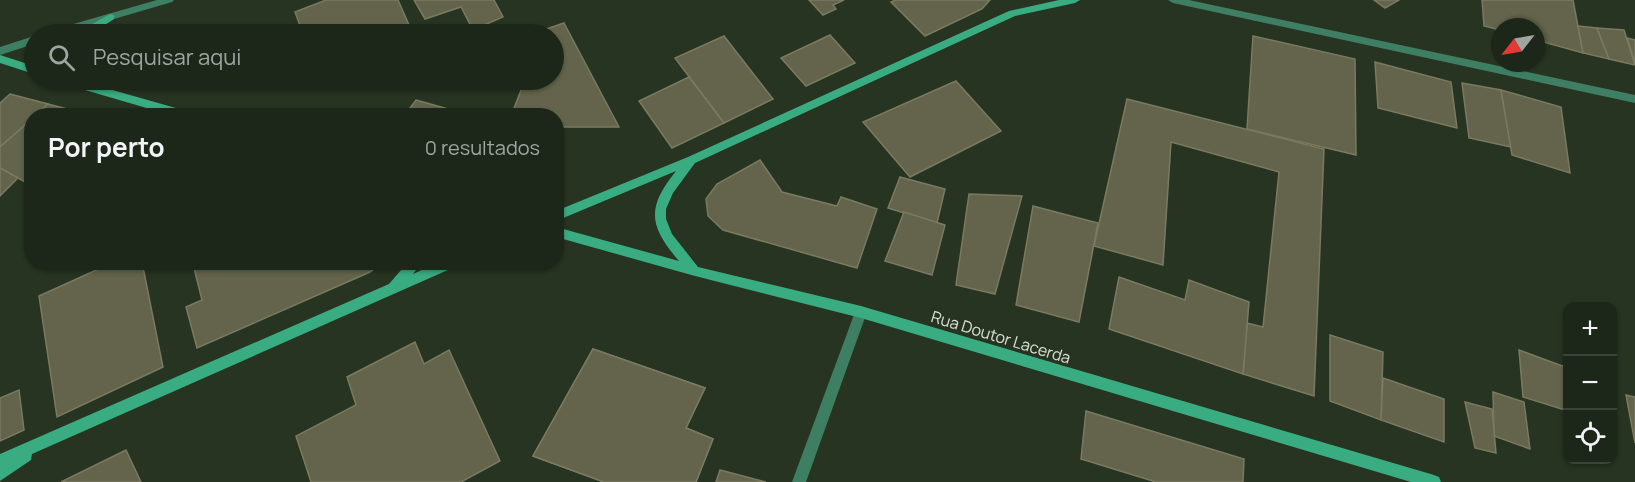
<!DOCTYPE html>
<html lang="pt">
<meta charset="utf-8">
<style>
:root{--surface:#1c2719;--page:#293326;--text:#f1f3f6;--muted:#a0a5a2;--line:#3a4438}
body{margin:0;font-family:Manrope,sans-serif;background:var(--page);color:var(--text)}
.controls{position:absolute;right:18px;bottom:18px;display:grid;overflow:hidden;border-radius:12px;box-shadow:0 2px 4px #0004}
.controls button{width:54px;height:54px;display:grid;place-items:center;padding:0;border:0;border-bottom:2px solid var(--line);background:var(--surface);color:var(--text);font:30px sans-serif}
.compass{position:absolute;left:1491px;top:18px;width:54px;height:54px;border-radius:50%;background:var(--surface);box-shadow:0 2px 4px #0004;rotate:239deg}
.list{margin:0;padding:0;list-style:none}
h2{display:flex;justify-content:space-between;align-items:center;height:78px;margin:0;padding:0 24px;font-size:26px}
h2 small{font-size:20px;font-weight:400;color:var(--muted)}
.icon{flex:none;width:33px;height:33px;fill:none;stroke:currentColor;stroke-width:2;stroke-linecap:round;stroke-linejoin:round}
.map{position:relative;flex:none;width:1635px;height:482px;overflow:hidden}
.search{position:absolute;background:var(--surface);box-shadow:0 2px 4px #0004;left:24px;top:24px;width:540px;height:66px;display:flex;align-items:center;gap:15px;box-sizing:border-box;padding:0 21px;border-radius:33px;color:var(--muted);font-size:22px}
.panel{position:absolute;background:var(--surface);box-shadow:0 2px 4px #0004;left:24px;top:108px;width:540px;height:162px;border-radius:24px}
.map>svg:first-child{display:block}
.building{fill:#63644b;stroke:#7a7a61;stroke-width:1.5;fill-rule:evenodd}
.lines{fill:none;stroke-linecap:round;stroke-linejoin:round}
.minor{fill:#3e7f64;fill-rule:evenodd}
.tertiary{fill:#3e7f64;fill-rule:evenodd}
.secondary{fill:#39ac82;fill-rule:evenodd}
.labels{text-anchor:middle;stroke-width:6;stroke-linejoin:round;paint-order:stroke}
.street-label{font-size:16px;fill:#d9e1d5;stroke:#263421}
</style>
<div class="map">
<svg width="1635" height="482" viewBox="0 0 1635 482">
<rect width="100%" height="100%" fill="#263421"/>
<g class="building">
<path d="M326 0H398L413 34H303L295 12Z"/>
<path d="M414 0H494L503 17 473 30 461 7 425 19Z"/>
<path d="M809 0H844L833 5 836 9 823 15Z"/>
<path d="M896 0H990L982 9 925 36 891 2Z"/>
<path d="M1374 0H1399L1385 8Z"/>
<path d="M1482 0H1573L1583 53 1536 40V27H1500V30L1484 26Z"/>
<path d="M564 23 619 127H556V116H511L525 80H554V34H543L546 29Z"/>
<path d="M1578 26 1597 28 1609 59 1583 53Z"/>
<path d="M1597 28 1624 30 1635 65 1609 59Z"/>
<path d="M830 35 855 63 806 86 781 58Z"/>
<path d="M724 36 773 99 724 123 675 58Z"/>
<path d="M1253 36 1355 59 1356 155 1247 129Z"/>
<path d="M1627 38 1635 40V63Z"/>
<path d="M1375 62 1451 82 1457 128 1378 108Z"/>
<path d="M689 77 724 123 672 148 639 101Z"/>
<path d="M956 81 1001 131 910 177 863 122Z"/>
<path d="M1462 83 1501 90 1511 147 1469 138Z"/>
<path d="M1501 90 1561 107 1570 173 1512 155Z"/>
<path d="M10 94 48 104 35 116H32V119L0 147V103Z"/>
<path d="M1127 99 1324 149 1314 396 1243 374 1247 323 1263 327 1279 172 1171 142 1163 265 1094 246Z"/>
<path d="M416 100 473 116H404Z"/>
<path d="M48 104 94 116H35Z"/>
<path d="M32 119V186L0 168V147Z"/>
<path d="M760 160 782 192 837 206 841 197 877 209 857 268 723 230 708 216 706 199 717 184Z"/>
<path d="M0 168 18 178 0 196Z"/>
<path d="M900 177 945 189 937 223 888 208Z"/>
<path d="M969 194 1022 196 995 294 956 285Z"/>
<path d="M1033 206 1098 223 1079 322 1016 305Z"/>
<path d="M904 212 945 225 932 275 885 261Z"/>
<path d="M114 262H142L163 367 57 417 39 296Z"/>
<path d="M196 262H382L370 272 197 348 186 307 202 300 193 264Z"/>
<path d="M1119 277 1185 300 1189 280 1249 302 1243 374 1109 329Z"/>
<path d="M1330 335 1383 352 1381 420 1330 401Z"/>
<path d="M415 342 424 364 449 350 500 461 461 482H311L296 436 356 405 347 377Z"/>
<path d="M593 349 705 388 686 428 713 439 696 482H604L533 456ZM603 403 656 423 644 447 594 427Z"/>
<path d="M593 349 705 388 686 428 713 439 696 482H604L533 456Z"/>
<path d="M1519 350 1568 368V411L1523 397Z"/>
<path d="M1383 378 1444 399V442L1381 420Z"/>
<path d="M19 390 24 430 0 441V398Z"/>
<path d="M1493 392 1524 402 1530 449 1494 436Z"/>
<path d="M1626 395 1635 397V443Z"/>
<path d="M1465 402 1492 409 1496 453 1475 448Z"/>
<path d="M1086 411 1244 459 1243 482H1156L1081 459Z"/>
<path d="M126 450 141 482H61Z"/>
<path d="M720 470 766 482H716Z"/>
</g>
<g class="lines">
<path class="minor" d="M861 306 865 308 867 312 806 482H792L855 312 857 308Z"/>
<g class="tertiary">
<path d="M157 0H174L172 2 63 34H48L49 31Z"/>
<path d="M1168 0H1189L1635 95V103L1173 3Z"/>
<path d="M34 36V44L0 55V47Z"/>
</g>
<g class="secondary">
<path d="M1059 0H1080L1075 3 1015 16 695 163 673 193 666 209V219L672 234 698 267 861 306 1434 475 1439 477 1441 482H1411L861 318 695 276 556 237V227L679 261C649 226 646 208 676 171L556 221V211L688 157 1009 11Z"/>
<path d="M110 14 114 15V19L91 34H79L80 31Z"/>
<path d="M0 55 34 66V74L0 63Z"/>
<path d="M60 80H77L190 112 195 116H174L61 83Z"/>
<path d="M408 262H422L413 274 439 262H459L457 266 32 454 31 460 0 481V454L389 284Z"/>
</g>
</g>
<g class="labels">
<g class="street-label">
<text transform="translate(1001 337) rotate(17)" y="6">Rua Doutor Lacerda</text>
</g>
</g>
</svg>
<div class="controls">
<button>+</button>
<button>−</button>
<button><svg class="icon" aria-label="locate" viewBox="0 0 24 24"><circle cx="12" cy="12" r="6"/><path d="M12 2v4M12 18v4M2 12h4M18 12h4"/></svg></button>
</div>
<svg class="compass" viewBox="-18 -18 36 36"><path d="M0-13l5 13h-10z" fill="#e53935"/><path d="M0 13l5-13h-10z" fill="#a0a5a2"/></svg>
<div class="search"><svg class="icon" aria-label="search" viewBox="0 0 24 24"><circle cx="10" cy="10" r="6"/><path d="M15 15l6 6"/></svg>Pesquisar aqui</div>
<section class="panel">
<h2>Por perto<small>0 resultados</small></h2>
<ul class="list">
</ul>
</section>
</div>
